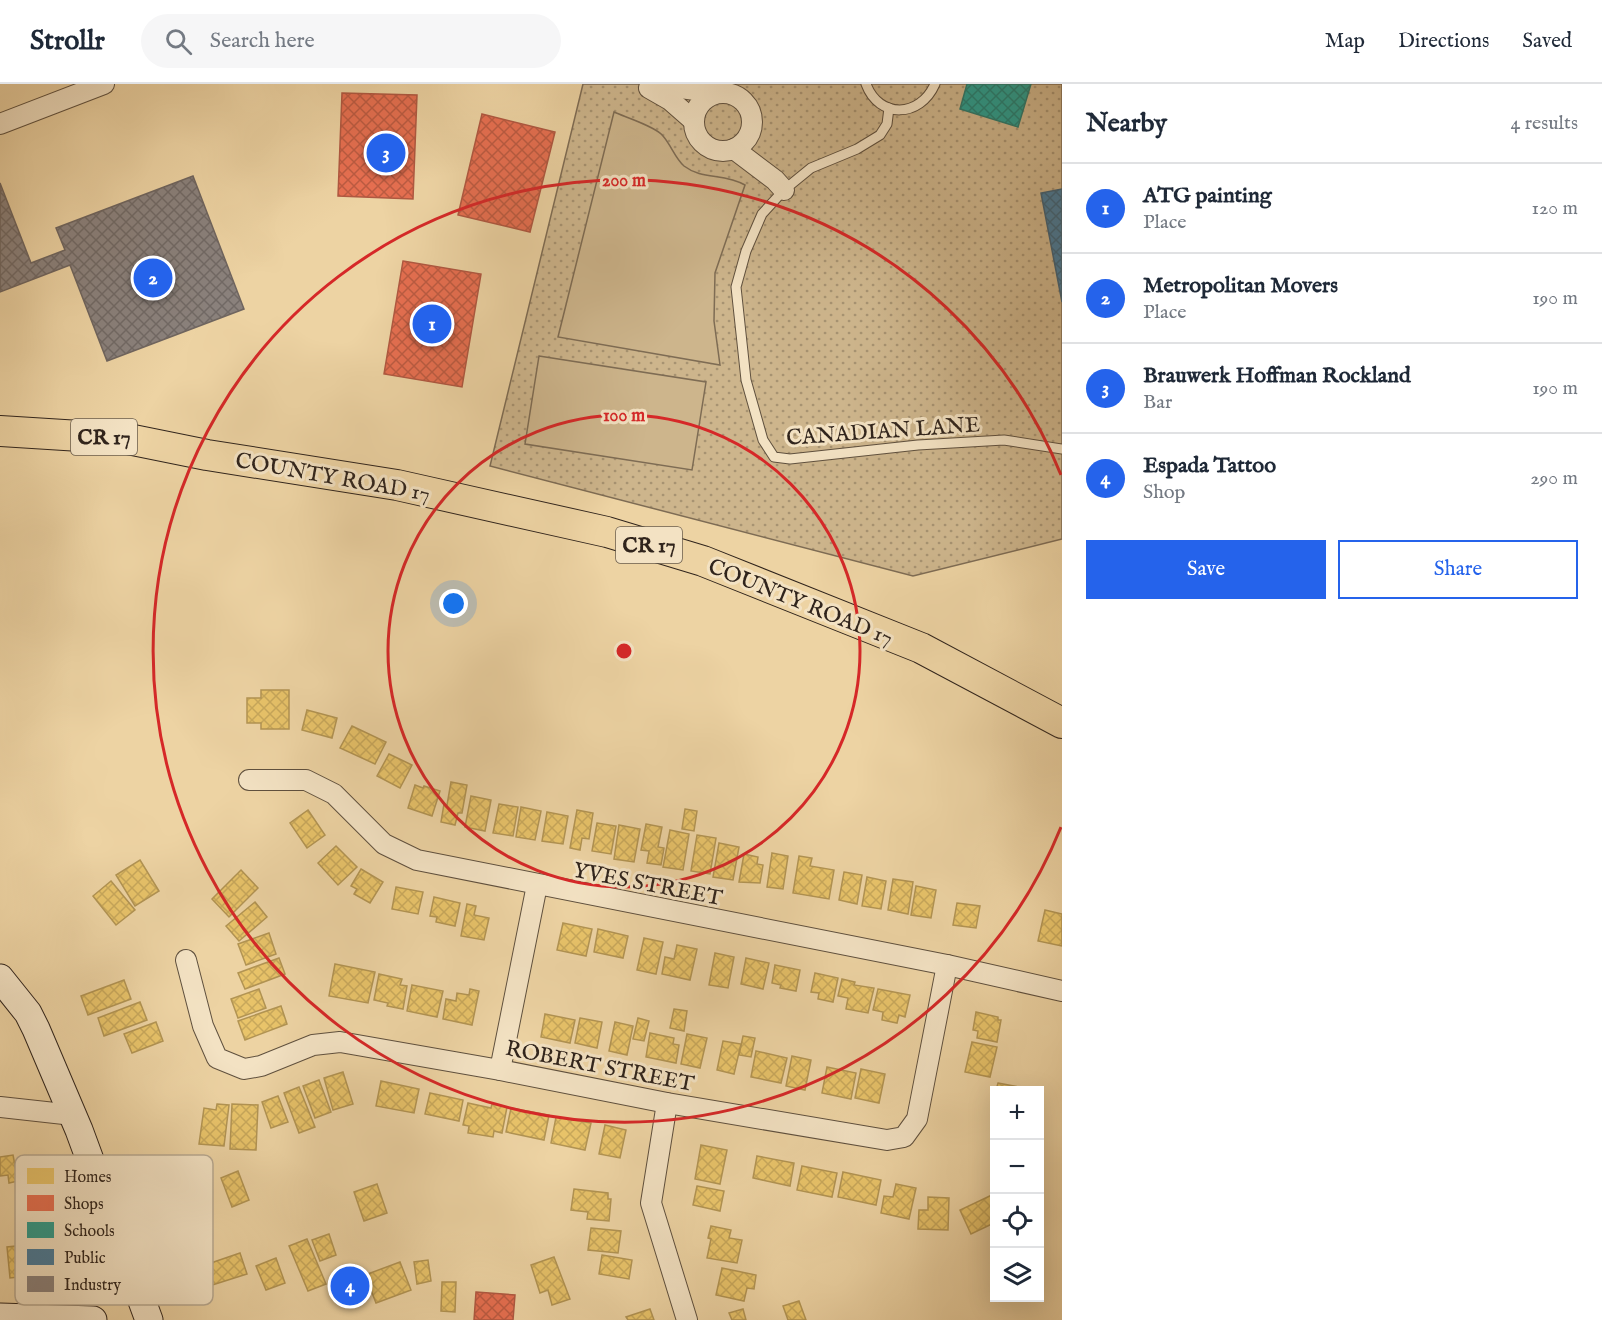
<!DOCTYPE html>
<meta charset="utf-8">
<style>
:root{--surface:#fff;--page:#f6f6f7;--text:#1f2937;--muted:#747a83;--line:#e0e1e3;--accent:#2563eb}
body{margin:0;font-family:"IM FELL English",serif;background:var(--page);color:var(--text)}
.controls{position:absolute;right:18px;bottom:18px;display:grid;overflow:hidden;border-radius:0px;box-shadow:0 6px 24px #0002}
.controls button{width:54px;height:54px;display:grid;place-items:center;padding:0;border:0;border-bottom:2px solid var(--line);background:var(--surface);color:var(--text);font:30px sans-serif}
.you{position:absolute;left:454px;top:520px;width:21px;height:21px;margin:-15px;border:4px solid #fff;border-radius:50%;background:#1a73e8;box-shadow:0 0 0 9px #1a73e833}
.badge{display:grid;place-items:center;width:39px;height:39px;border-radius:50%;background:var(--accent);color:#fff;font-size:20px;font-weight:700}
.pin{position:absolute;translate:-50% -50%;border:3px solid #fff;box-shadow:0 2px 6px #0006}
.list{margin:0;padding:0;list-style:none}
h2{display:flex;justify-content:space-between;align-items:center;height:78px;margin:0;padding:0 24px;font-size:26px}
h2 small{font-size:20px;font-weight:400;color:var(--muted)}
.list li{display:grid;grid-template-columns:39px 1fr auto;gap:18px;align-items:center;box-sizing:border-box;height:90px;padding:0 24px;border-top:2px solid var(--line)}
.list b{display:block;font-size:22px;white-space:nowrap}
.list p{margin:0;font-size:20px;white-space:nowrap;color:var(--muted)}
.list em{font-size:20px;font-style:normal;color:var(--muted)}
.actions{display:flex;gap:12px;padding:18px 24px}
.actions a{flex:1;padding:14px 0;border:2px solid var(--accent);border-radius:0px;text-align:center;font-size:21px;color:var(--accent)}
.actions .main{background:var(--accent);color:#fff}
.icon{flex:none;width:33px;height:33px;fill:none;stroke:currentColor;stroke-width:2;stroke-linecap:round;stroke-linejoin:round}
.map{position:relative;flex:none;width:1062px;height:1236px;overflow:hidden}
header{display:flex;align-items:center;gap:36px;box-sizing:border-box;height:84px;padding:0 30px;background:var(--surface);border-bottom:2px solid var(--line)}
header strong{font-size:28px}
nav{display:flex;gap:33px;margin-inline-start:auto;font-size:21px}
.search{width:420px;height:54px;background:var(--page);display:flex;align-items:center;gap:15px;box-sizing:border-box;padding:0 21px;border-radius:33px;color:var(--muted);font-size:22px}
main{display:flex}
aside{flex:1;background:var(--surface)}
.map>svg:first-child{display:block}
.grass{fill:url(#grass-dots);stroke:#7e6c54;stroke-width:1.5}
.garden{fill:#cdb58c;stroke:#7e6c54;stroke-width:1.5}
.homes{fill:url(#homes-cross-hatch);stroke:#b29453;stroke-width:1.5}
.shops{fill:url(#shops-cross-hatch);stroke:#b05841;stroke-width:1.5}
.schools{fill:url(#schools-cross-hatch);stroke:#2c796c;stroke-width:1.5}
.public{fill:url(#public-cross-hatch);stroke:#3f6176;stroke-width:1.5}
.industry{fill:url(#industry-cross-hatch);stroke:#6f655f;stroke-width:1.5}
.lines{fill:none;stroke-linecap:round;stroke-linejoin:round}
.lane-casing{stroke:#5f503e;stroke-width:11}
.street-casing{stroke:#5f503e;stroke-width:22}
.secondary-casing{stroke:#30241c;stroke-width:29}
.primary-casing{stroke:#30241c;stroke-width:32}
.lane{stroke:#f3e2c3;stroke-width:9}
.street{stroke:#f3e2c3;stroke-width:20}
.secondary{stroke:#f3e2c3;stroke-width:27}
.primary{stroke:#edd3a3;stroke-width:30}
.ring{fill:none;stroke:#d62828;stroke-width:3}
.labels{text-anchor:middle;stroke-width:6;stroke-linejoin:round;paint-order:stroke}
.shield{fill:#f3e2c3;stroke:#6a5d4e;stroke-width:1.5}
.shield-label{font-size:21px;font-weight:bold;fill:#30241c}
.street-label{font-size:22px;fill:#30241c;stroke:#f3e2c3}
.key{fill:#f3e2c3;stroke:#b8a991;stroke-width:1.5}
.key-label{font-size:16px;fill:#30241c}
.centre{fill:#d62828;stroke:#f3e2c3;stroke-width:3}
.ring-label{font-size:18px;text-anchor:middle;font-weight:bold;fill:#d62828;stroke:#f3e2c3;stroke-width:6;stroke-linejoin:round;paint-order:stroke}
</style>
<header>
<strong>Strollr</strong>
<div class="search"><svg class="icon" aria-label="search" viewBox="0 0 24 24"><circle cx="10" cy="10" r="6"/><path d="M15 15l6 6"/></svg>Search here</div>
<nav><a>Map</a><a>Directions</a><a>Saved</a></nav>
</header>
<main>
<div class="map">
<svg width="1062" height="1236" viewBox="0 0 1062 1236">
<defs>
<pattern id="grass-dots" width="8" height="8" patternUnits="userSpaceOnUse" patternTransform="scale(1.5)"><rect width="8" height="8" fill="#cdb58c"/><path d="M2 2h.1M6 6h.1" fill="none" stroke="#a79372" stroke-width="1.8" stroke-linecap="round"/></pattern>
<pattern id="homes-cross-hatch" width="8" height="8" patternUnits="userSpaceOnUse" patternTransform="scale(1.5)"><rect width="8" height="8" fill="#e9c46a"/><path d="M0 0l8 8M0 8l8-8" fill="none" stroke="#c8a85b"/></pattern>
<pattern id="shops-cross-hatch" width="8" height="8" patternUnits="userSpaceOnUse" patternTransform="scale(1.5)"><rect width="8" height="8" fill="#e76f51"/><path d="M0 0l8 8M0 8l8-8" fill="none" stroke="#bc5b42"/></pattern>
<pattern id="schools-cross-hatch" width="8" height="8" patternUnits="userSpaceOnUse" patternTransform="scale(1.5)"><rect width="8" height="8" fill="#2a9d8f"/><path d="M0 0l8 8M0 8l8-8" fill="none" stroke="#248074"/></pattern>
<pattern id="public-cross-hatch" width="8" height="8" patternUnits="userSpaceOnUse" patternTransform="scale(1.5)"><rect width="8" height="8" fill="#457b9d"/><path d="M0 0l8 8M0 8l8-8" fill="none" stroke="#3a657f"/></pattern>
<pattern id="industry-cross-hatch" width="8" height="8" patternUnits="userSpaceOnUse" patternTransform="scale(1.5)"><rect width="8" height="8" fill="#8a817c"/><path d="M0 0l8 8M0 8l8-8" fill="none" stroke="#716965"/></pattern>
</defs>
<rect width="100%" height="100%" fill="#edd3a3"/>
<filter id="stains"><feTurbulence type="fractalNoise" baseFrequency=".00333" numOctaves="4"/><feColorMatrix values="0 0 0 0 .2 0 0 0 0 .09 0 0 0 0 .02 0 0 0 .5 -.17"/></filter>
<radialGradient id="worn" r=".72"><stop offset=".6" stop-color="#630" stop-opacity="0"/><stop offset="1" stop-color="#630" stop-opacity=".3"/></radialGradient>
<path class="grass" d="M583 0H1062V455L913 492 490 382Z"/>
<g class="garden">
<path d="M614 28C625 33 657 43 663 52 671 61 675 74 684 82 702 96 724 89 745 101L715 189 714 237 720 281 558 253Z"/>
<path d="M539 272 706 298 692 386 525 360Z"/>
</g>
<g class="homes">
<path d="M261 606H289V645H261V639H247V614H261Z"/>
<path d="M307 626 337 634 332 654 302 646Z"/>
<path d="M352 642 386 658 375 680 340 664Z"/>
<path d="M389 670 412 681 400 704 377 692Z"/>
<path d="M451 698 467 701 462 729H458L455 741 441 738 444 720 447 721Z"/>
<path d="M415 701 423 704 424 702 440 707 432 732 408 724Z"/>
<path d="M471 712 491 716 485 747 465 743Z"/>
<path d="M499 720 518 723 513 752 493 749Z"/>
<path d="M521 723 541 727 535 756 516 753Z"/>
<path d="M685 725 697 727 694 747 682 745Z"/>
<path d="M308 726 325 751 307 764 290 739Z"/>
<path d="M577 726 593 729 589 755 582 754 580 766 570 764Z"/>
<path d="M547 728 568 732 563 760 542 757Z"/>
<path d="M597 739 616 742 611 770 592 767Z"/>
<path d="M646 740 662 743 658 763 664 764 661 781 647 779 649 767 641 766Z"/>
<path d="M619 741 640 745 634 778 614 775Z"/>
<path d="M670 746 689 750 683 786 663 783Z"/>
<path d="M697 751 716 754 710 790 691 787Z"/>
<path d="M719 759 739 763 733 796 713 793Z"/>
<path d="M336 762 357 783 338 801 318 779Z"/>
<path d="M772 769 788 772 783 805 767 803Z"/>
<path d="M744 770 758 773 757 780 763 781 760 799 739 798Z"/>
<path d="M799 772 812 774 810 782 834 786 829 815 793 809Z"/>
<path d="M140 776 159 807 135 822 116 791Z"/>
<path d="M361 785 383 798 370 819 354 810 357 805 351 802Z"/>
<path d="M241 786 258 804 229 833 212 815Z"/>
<path d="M844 788 862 791 857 820 839 816Z"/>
<path d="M867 793 886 797 881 825 862 822Z"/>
<path d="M893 795 913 798 908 830 888 826Z"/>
<path d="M111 797 135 826 116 841 93 812Z"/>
<path d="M916 802 936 806 931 834 911 831Z"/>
<path d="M396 803 423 808 418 830 392 825Z"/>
<path d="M434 813 460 819 455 842 436 838 437 833 430 832Z"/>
<path d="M255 818 267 833 239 857 226 842Z"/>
<path d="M957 819 980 822 976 844 953 841Z"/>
<path d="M467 820 476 822 474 831 489 834 484 856 461 852Z"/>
<path d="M1045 826 1062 830V862L1038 857Z"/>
<path d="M563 839 592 845 586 872 557 866Z"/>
<path d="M598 845 628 852 623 874 594 868Z"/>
<path d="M269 849 276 870 246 881 238 860Z"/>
<path d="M644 854 663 858 656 890 637 886Z"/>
<path d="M677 861 697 865 690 896 662 890 665 873 674 875Z"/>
<path d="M715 869 734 873 728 904 709 901Z"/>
<path d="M279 874 285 890 245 905 238 889Z"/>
<path d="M746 874 769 879 763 905 741 900Z"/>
<path d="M335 880 375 888 368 919 329 912Z"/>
<path d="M775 881 800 886 796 907 780 904 781 901 772 899Z"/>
<path d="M815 889 838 894 833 918 818 915 819 909 811 908Z"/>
<path d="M379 890 402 895 400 901 407 902 403 925 387 922 388 919 374 916Z"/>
<path d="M842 895 855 898 854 901 874 904 868 929 846 925 848 914 838 912Z"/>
<path d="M124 896 131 915 88 931 81 912Z"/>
<path d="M412 901 443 907 437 933 407 927Z"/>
<path d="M259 905 266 924 238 934 231 915Z"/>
<path d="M470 905 479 907 472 941 443 935 446 915 456 917 457 909 469 911Z"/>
<path d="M878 905 910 911 905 933 899 931 897 939 882 936 883 928 873 926Z"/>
<path d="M140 918 147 936 104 952 98 934Z"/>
<path d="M281 922 287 940 245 956 238 937Z"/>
<path d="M674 925 687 927 684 947 670 944Z"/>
<path d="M976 928 998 933V936H1001L997 958 977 954 978 947 973 946Z"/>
<path d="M545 930 575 936 570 959 541 953Z"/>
<path d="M580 934 602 938 597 964 575 959Z"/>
<path d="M638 934 649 937 644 957 633 955Z"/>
<path d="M156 938 163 957 132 969 124 950Z"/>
<path d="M615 938 633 942 627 971 609 967Z"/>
<path d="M650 949 674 954 673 960 679 961 676 979 646 973Z"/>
<path d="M687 950 707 954 700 984 681 980Z"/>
<path d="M743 952 755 954 751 973 739 971Z"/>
<path d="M723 957 741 960 734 990 717 986Z"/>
<path d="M972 958 997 963 990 993 965 988Z"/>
<path d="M756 967 787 974 781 999 751 993Z"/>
<path d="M792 972 811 976 805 1006 786 1002Z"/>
<path d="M827 983 856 989 851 1015 822 1009Z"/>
<path d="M861 985 885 990 879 1019 855 1014Z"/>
<path d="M343 988 353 1020 333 1026 324 994Z"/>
<path d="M319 996 331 1028 315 1034 303 1002Z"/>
<path d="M381 997 419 1005 414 1029 376 1022Z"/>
<path d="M998 999 1029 1005V1006H996Z"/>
<path d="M299 1003 315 1043 299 1049 284 1009Z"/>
<path d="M430 1009 463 1016 459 1037 425 1030Z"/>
<path d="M278 1012 288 1038 271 1044 262 1018Z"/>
<path d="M468 1019 491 1024 492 1020 507 1023 502 1049 494 1047 493 1053 468 1049 469 1042 463 1041Z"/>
<path d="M217 1020 229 1021 224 1062 199 1060 204 1024 216 1026Z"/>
<path d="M232 1020 258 1021 256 1066 230 1065Z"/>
<path d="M511 1024 549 1031 544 1056 506 1048Z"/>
<path d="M556 1033 591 1039 585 1066 551 1059Z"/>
<path d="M605 1041 626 1046 620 1074 599 1070Z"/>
<path d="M701 1061 727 1066 720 1100 695 1095Z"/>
<path d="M13 1071 18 1097 9 1099 8 1091 0 1092V1073Z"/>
<path d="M757 1072 794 1079 790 1102 753 1094Z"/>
<path d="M802 1082 837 1089 832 1113 797 1106Z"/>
<path d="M238 1087 249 1116 232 1123 221 1094Z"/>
<path d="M843 1088 881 1096 876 1121 838 1113Z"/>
<path d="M377 1100 387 1129 364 1137 354 1108Z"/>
<path d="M896 1100 916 1104 909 1135 881 1129 884 1112 893 1113Z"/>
<path d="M697 1102 724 1107 720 1127 693 1121Z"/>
<path d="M574 1105 608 1109V1115H611L609 1137 587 1135 588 1128 571 1126Z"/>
<path d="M994 1110V1139L971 1150 960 1126Z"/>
<path d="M928 1113 949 1114 948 1146 918 1145 919 1126H928Z"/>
<path d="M711 1142 731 1146 729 1154 742 1156 737 1179 707 1174 711 1155 708 1154Z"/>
<path d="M591 1144 621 1147 618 1169 588 1166Z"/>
<path d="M329 1150 336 1171 320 1177 312 1156Z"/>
<path d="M307 1155 326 1200 308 1207 289 1162Z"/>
<path d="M34 1160 37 1191 10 1194 7 1163Z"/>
<path d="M240 1169 247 1190 209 1202 202 1182Z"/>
<path d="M602 1171 632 1176 629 1195 599 1190Z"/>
<path d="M554 1173 570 1215 552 1221 548 1206 540 1209 531 1181Z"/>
<path d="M276 1174 285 1199 266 1206 256 1182Z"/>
<path d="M428 1176 431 1197 417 1200 414 1178Z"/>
<path d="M400 1178 411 1206 376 1219 365 1191Z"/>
<path d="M722 1184 756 1191 754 1205 747 1204 744 1217 716 1211Z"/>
<path d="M442 1198H456L455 1228 441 1227Z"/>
<path d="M799 1217 806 1236H788L783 1222Z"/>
<path d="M650 1225 654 1236H628L626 1233Z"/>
<path d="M743 1225 746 1236H732L729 1229Z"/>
</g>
<g class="shops">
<path d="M342 9 417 11 413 115 338 112Z"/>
<path d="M482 30 555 48 530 148 458 131Z"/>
<path d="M403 177 481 190 462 303 384 290Z"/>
<path d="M355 1181 364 1204 342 1212 333 1189Z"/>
<path d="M476 1208 515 1211 513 1236H474Z"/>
</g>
<path class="schools" d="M967 0H1031L1018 43 960 25Z"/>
<path class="public" d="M1062 105V218L1041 109Z"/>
<path class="industry" d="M193 92 244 225 107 277 70 181 0 208V99L31 179 65 166 56 144Z"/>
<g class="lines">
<defs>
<g id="lane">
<path d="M866 0C879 35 920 34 935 0"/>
<path d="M889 24 887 40 880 51 857 65 811 84 784 106 762 130 746 167 736 203 746 296 763 356 774 373 790 375 918 361 1004 356 1062 365"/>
</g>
<g id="street">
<path d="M652 0 717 9"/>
<path d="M649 4 670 16 694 37"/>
<circle cx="723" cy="38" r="29"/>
<path d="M0 40 104 0"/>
<path d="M734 65 775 96 784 106"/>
<path d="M249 696H306L334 710 384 760 417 776 947 881 1062 907"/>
<path d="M186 876 203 942 217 974 244 985 261 982 313 961 340 958 500 986 667 1019 887 1056 904 1053 917 1035 947 881"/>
<path d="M500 986 537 801"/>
<path d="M667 1019 651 1119 687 1236"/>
<path d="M0 1023 73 1031"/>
</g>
<g id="secondary">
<path d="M0 894 28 929 36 945 79 1046 149 1236"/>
<path d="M0 1233 93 1236"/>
</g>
<path id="primary" d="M0 347 128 355 207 371 397 401 607 448 703 477 921 564 1062 639"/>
</defs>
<use href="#lane" class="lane-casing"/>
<use href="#street" class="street-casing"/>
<use href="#secondary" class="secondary-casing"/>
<use href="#primary" class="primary-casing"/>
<use href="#lane" class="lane"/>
<use href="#street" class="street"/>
<use href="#secondary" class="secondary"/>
<use href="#primary" class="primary"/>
</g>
<g class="ring">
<circle cx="624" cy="567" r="236"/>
<path d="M1061 743A471 471 0 1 1 1061 391"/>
</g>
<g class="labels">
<g class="shield">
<rect x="71" y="335" width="66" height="36" rx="4.5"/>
<rect x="616" y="443" width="66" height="36" rx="4.5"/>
</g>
<g class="shield-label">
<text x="104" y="360">CR 17</text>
<text x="649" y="468">CR 17</text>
</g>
<g class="street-label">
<text transform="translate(883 346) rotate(-4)" y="8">CANADIAN LANE</text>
<text transform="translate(333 392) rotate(10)" y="8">COUNTY ROAD 17</text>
<text transform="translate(801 517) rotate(22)" y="8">COUNTY ROAD 17</text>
<text transform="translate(648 799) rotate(11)" y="8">YVES STREET</text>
<text transform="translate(600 981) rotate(11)" y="8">ROBERT STREET</text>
</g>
</g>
<rect x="15" y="1071" width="198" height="150" rx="9" class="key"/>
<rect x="27" y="1084" width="27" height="16" fill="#e9c46a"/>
<rect x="27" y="1111" width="27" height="16" fill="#e76f51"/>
<rect x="27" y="1138" width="27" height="16" fill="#2a9d8f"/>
<rect x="27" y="1165" width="27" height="16" fill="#457b9d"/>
<rect x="27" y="1192" width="27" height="16" fill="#8a817c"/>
<g class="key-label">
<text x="64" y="1098">Homes</text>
<text x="64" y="1125">Shops</text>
<text x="64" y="1152">Schools</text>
<text x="64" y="1179">Public</text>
<text x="64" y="1206">Industry</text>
</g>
<circle cx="624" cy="567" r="9" class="centre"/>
<g class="ring-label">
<text x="624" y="102">200 m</text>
<text x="624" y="337">100 m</text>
</g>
<rect width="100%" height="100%" filter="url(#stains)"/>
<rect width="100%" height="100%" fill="url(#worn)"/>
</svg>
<div class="controls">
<button>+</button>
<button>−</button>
<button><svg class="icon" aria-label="locate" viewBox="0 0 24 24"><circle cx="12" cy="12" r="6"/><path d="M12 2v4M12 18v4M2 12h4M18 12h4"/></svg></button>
<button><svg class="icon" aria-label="layers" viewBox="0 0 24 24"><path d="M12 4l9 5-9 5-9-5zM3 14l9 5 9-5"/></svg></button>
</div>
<div class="you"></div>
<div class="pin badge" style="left:432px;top:240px">1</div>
<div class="pin badge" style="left:153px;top:194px">2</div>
<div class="pin badge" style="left:386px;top:69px">3</div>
<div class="pin badge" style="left:350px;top:1202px">4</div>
</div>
<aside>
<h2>Nearby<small>4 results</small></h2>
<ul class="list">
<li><span class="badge">1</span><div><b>ATG painting</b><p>Place</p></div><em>120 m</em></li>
<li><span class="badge">2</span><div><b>Metropolitan Movers</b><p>Place</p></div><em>190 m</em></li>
<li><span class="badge">3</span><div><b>Brauwerk Hoffman Rockland</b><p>Bar</p></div><em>190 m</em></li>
<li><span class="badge">4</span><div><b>Espada Tattoo</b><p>Shop</p></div><em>290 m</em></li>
</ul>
<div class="actions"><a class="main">Save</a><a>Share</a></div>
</aside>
</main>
